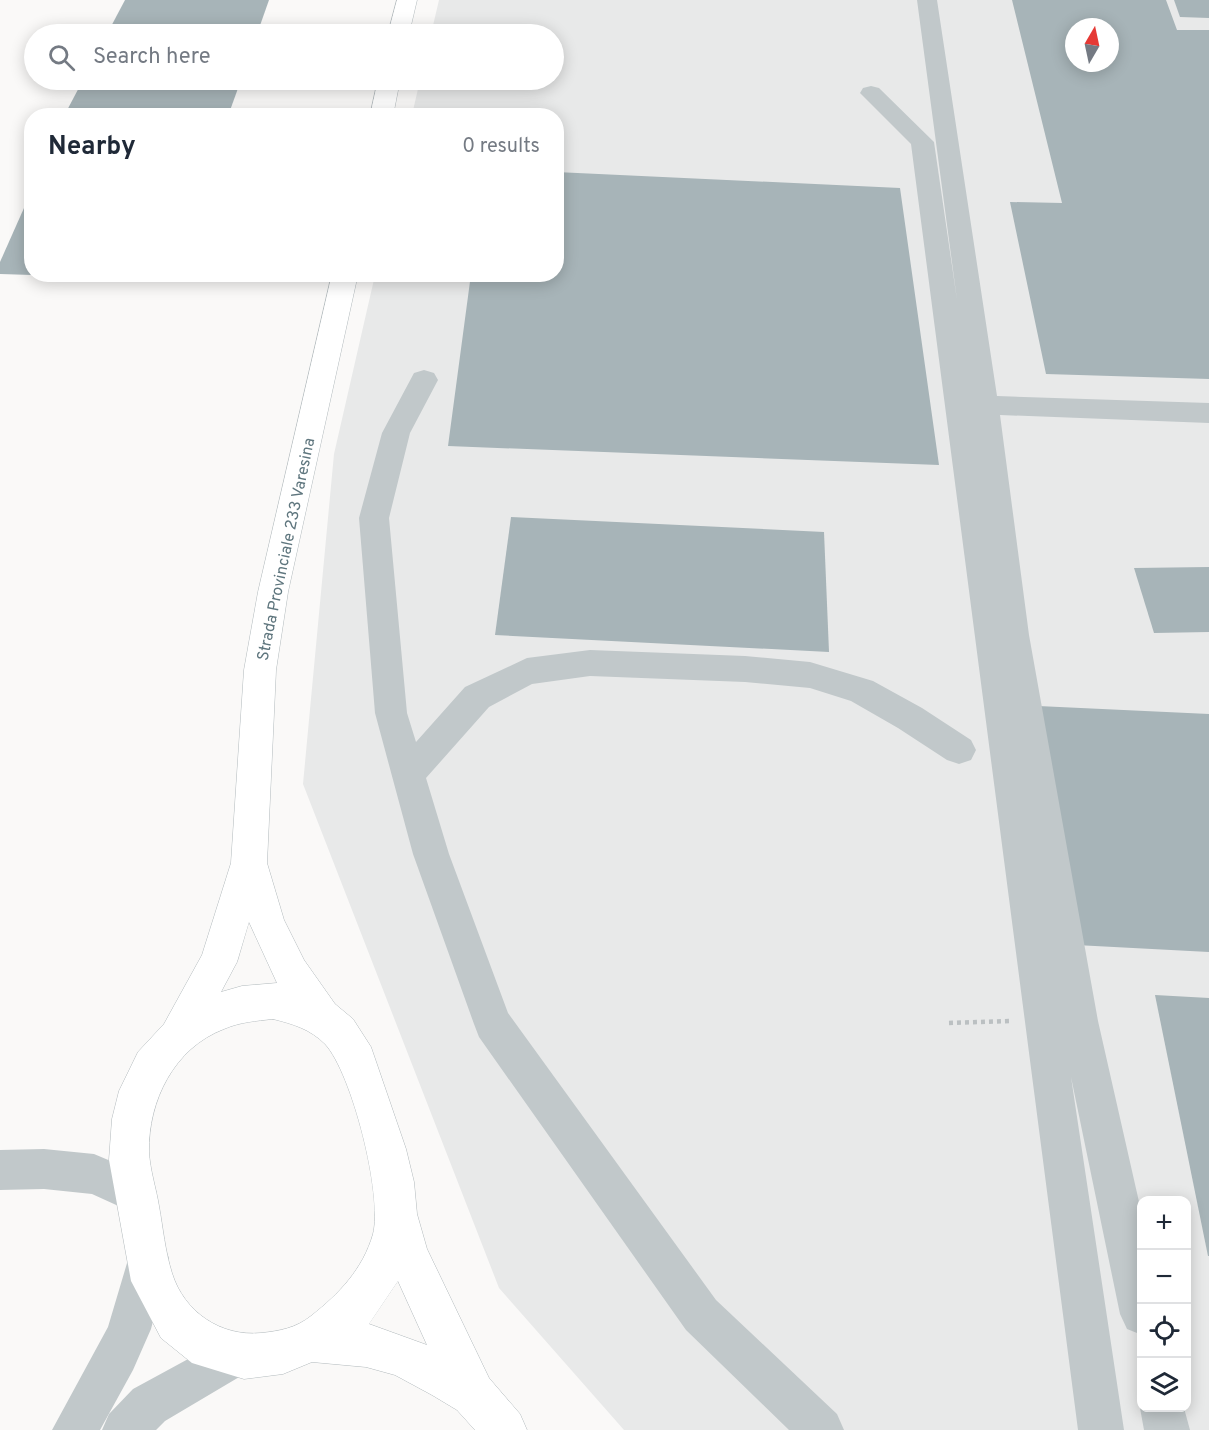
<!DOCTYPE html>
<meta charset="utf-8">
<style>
:root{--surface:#fff;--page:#f2f2f3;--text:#1f2937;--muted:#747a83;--line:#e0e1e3}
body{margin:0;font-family:Overpass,sans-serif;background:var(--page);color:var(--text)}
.controls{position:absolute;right:18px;bottom:18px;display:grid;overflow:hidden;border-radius:12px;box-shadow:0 3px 15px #0003}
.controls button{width:54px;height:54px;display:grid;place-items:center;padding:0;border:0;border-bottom:2px solid var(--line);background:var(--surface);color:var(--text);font:30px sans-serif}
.compass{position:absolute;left:1065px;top:18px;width:54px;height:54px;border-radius:50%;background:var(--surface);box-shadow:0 3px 15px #0003;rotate:9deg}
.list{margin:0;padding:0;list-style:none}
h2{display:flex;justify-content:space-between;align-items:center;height:78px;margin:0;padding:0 24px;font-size:26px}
h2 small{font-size:20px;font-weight:400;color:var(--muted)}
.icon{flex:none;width:33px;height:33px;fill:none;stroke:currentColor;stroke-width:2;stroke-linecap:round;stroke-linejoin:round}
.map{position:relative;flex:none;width:1209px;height:1430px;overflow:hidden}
.search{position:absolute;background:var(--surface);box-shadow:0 3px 15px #0003;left:24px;top:24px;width:540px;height:66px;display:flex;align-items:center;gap:15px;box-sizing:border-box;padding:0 21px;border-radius:33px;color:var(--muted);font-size:22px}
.panel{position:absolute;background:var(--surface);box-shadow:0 3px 15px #0003;left:24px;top:108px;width:540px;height:174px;border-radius:24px}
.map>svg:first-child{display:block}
.built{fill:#e8e9e9;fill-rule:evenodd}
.building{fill:#a7b4b8;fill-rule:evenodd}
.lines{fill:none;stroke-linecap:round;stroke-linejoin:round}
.major-casing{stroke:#b2babd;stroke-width:1}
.path{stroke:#bbc0c2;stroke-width:4.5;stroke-dasharray:4 4;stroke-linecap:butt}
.minor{fill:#c1c8ca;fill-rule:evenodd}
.major{fill:#fff;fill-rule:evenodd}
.labels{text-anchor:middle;stroke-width:6;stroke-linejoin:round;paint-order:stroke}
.street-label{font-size:16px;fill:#5f767e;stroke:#fff}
</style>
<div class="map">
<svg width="1209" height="1430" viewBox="0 0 1209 1430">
<rect width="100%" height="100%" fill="#faf9f8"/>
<path class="built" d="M439 0H1209V1430H624L499 1288 303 784 334 454 375 275 556 274V116L412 115 420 80H554V34H431ZM1074 27H1110V63H1074ZM1142 1200H1186V1408H1142Z"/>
<g class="building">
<path d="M125 0H269L257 34H107Z"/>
<path d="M1012 0H1166L1177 30H1209V379L1046 374 1010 202 1062 203ZM1074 27H1110V63H1074Z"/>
<path d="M1174 0H1209V18L1180 17Z"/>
<path d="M83 80H241L228 116H64Z"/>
<path d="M556 172 900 188 939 465 448 446 471 274H556Z"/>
<path d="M32 190V275L0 274V262Z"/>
<path d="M511 517 824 532 829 652 495 635Z"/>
<path d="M1209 567V632L1154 633 1134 568Z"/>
<path d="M1038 706 1209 714V952L1076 945Z"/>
<path d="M1155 995 1209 998V1256H1208Z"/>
</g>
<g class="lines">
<defs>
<g id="major">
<path d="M397 0H417L409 34H388Z"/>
<path d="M378 80H400L393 116H370Z"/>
<path d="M332 274H358L288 592 276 670 267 863 284 920 304 960 335 1004 353 1019 371 1047 406 1149 414 1182 417 1214 427 1249 489 1378 520 1414 527 1430H475L457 1410 432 1395 395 1375 366 1367 312 1362 283 1374 244 1379 192 1363 161 1338 131 1281 109 1160 112 1119 119 1091 138 1052 164 1024 202 955 231 863 244 670 258 592ZM249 922 277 983 242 986 221 992 237 962ZM273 1019C293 1024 310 1029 325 1044 352 1073 383 1196 373 1234 363 1269 339 1294 311 1316 296 1328 280 1331 261 1333 221 1337 184 1312 172 1273 165 1251 163 1228 159 1206 156 1188 150 1170 149 1152 148 1101 174 1048 224 1029 240 1022 256 1021 273 1019ZM398 1281 427 1345 369 1324Z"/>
</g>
</defs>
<use href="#major" class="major-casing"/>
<path class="path" d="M949 1023 1009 1021"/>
<g class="minor">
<path d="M917 0H937L997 396 1209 403V423L1000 415 1029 635 1098 1021 1142 1215V1335L1127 1329 1120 1314 1071 1077 1124 1430H1078L911 144 860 93 863 88 871 86 879 88 934 142 957 300Z"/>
<path d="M424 370 434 373 438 380 410 433 389 518 407 713 416 742 465 687 527 658 590 650 745 656 810 662 873 681 922 708 971 740 976 750 971 760 959 764 947 760 898 728 851 701 810 688 745 682 590 676 532 684 489 707 426 778 449 854 508 1013 716 1300 837 1414 844 1430H789L686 1330 479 1037 474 1024 413 854 375 713 359 518 382 433 414 373Z"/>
<path d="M44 1149 94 1154 151 1178 157 1193 151 1208 136 1214 92 1194 44 1189 0 1190V1150Z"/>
<path d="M148 1237 163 1243 169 1258 151 1329 133 1370 100 1430H52L108 1327 133 1243Z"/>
<path d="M236 1333 251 1340 258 1355 251 1370 165 1421 156 1430H102L109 1414 133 1389Z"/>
<path d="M1142 1404V1408H1184L1190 1430H1144L1140 1408Z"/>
</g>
<use href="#major" class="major"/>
</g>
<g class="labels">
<g class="street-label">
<text transform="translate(285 549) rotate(-78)" y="6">Strada Provinciale 233 Varesina</text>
</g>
</g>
</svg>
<div class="controls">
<button>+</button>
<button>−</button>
<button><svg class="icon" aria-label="locate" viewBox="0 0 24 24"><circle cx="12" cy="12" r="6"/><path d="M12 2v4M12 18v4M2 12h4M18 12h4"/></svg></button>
<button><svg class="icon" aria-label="layers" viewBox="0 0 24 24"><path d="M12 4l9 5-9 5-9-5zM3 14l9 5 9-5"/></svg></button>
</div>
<svg class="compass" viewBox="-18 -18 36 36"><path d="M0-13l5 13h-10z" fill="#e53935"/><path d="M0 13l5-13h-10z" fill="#747a83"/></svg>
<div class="search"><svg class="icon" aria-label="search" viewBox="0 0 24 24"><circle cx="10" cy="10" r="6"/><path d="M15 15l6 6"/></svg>Search here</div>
<section class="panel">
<h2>Nearby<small>0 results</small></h2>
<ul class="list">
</ul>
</section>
</div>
